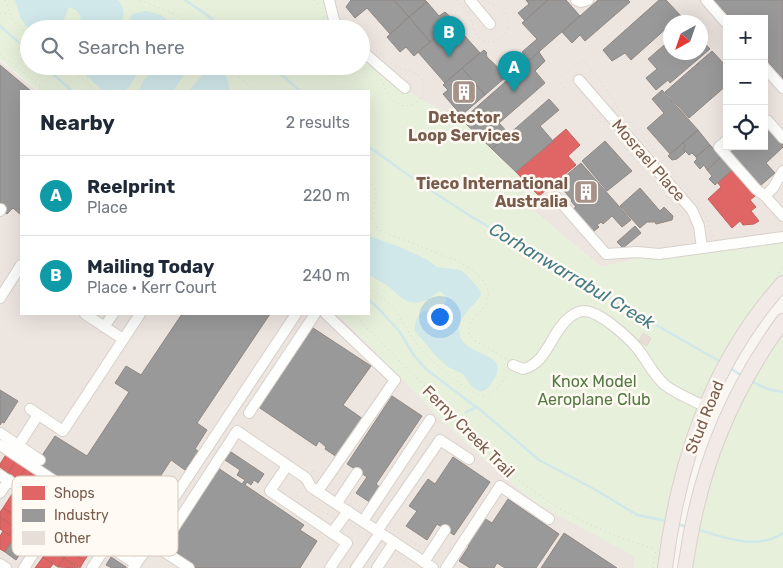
<!DOCTYPE html>
<meta charset="utf-8">
<style>
:root{--surface:#fff;--page:#f6f6f7;--text:#1f2937;--muted:#747a83;--line:#e0e1e3;--accent:#0f766e}
body{margin:0;font-family:Rubik,sans-serif;background:var(--page);color:var(--text)}
.controls{position:absolute;right:15px;top:15px;display:grid;overflow:hidden;border-radius:0px;box-shadow:0 5px 20px #0002}
.controls button{width:45px;height:45px;display:grid;place-items:center;padding:0;border:0;border-bottom:1px solid var(--line);background:var(--surface);color:var(--text);font:25px sans-serif}
.compass{position:absolute;left:663px;top:15px;width:45px;height:45px;border-radius:50%;background:var(--surface);box-shadow:0 5px 20px #0002;rotate:220deg}
.you{position:absolute;left:439px;top:316px;width:18px;height:18px;margin:-12px;border:4px solid #fff;border-radius:50%;background:#1a73e8;box-shadow:0 0 0 8px #1a73e833}
.badge{display:grid;place-items:center;width:32px;height:32px;border-radius:50%;background:var(--accent);color:#fff;font-size:16px;font-weight:700}
.pin{position:absolute;translate:-50% -41px;filter:drop-shadow(0 1px 2px #0008)}
.pin::after{content:'';position:absolute;top:26px;width:18px;height:15px;background:inherit;clip-path:polygon(0 0,100% 0,50% 100%)}
.list{margin:0;padding:0;list-style:none}
h2{display:flex;justify-content:space-between;align-items:center;height:65px;margin:0;padding:0 20px;font-size:21px}
h2 small{font-size:16px;font-weight:400;color:var(--muted)}
.list li{display:grid;grid-template-columns:32px 1fr auto;gap:15px;align-items:center;box-sizing:border-box;height:80px;padding:0 20px;border-top:1px solid var(--line)}
.list b{display:block;font-size:19px;white-space:nowrap}
.list p{margin:0;font-size:16px;white-space:nowrap;color:var(--muted)}
.list em{font-size:16px;font-style:normal;color:var(--muted)}
.icon{flex:none;width:28px;height:28px;fill:none;stroke:currentColor;stroke-width:2;stroke-linecap:round;stroke-linejoin:round}
.map{position:relative;flex:none;width:783px;height:568px;overflow:hidden}
.search{position:absolute;background:var(--surface);box-shadow:0 5px 20px #0002;left:20px;top:20px;width:350px;height:55px;display:flex;align-items:center;gap:12px;box-sizing:border-box;padding:0 18px;border-radius:28px;color:var(--muted);font-size:19px}
.panel{position:absolute;background:var(--surface);box-shadow:0 5px 20px #0002;left:20px;top:90px;width:350px;height:225px;border-radius:0px}
.map>svg:first-child{display:block}
.industrial{fill:#ede5e0;fill-rule:evenodd}
.green{fill:#e7f0db}
.water{fill:#d0e8ea}
.shops{fill:#e06666;stroke:#c1635e}
.industry{fill:#999;stroke:#908782}
.lines{fill:none;stroke-linecap:round;stroke-linejoin:round}
.stream{stroke:#d0e8ea;stroke-width:2.5}
.building{fill:#e6ded7;stroke:#e2d8d2}
.minor-casing{stroke:#d7d1cb;stroke-width:12}
.highway-casing{stroke:#dad1cc;stroke-width:16}
.path{stroke:#dcd5d0;stroke-width:1;stroke-dasharray:1 4;stroke-linecap:butt}
.minor{stroke:#fefefd;stroke-width:10}
.highway{stroke:#f2eae7;stroke-width:14}
.labels{text-anchor:middle;stroke-width:5;stroke-linejoin:round;paint-order:stroke}
.poi-label{font-size:16px;font-weight:bold;fill:#7a5c4d;stroke:#fffaf3}
.street-label{font-size:16px;fill:#7a5c4d;stroke:#fffaf3}
.park-label{font-size:16px;fill:#537a41;stroke:#fffaf3}
.water-label{font-size:18px;font-style:italic;fill:#437c86;stroke:#fffaf3}
.key{fill:#fffaf3;stroke:#d7cbc1;stroke-width:1}
.key-label{font-size:14px;fill:#7a5c4d}
</style>
<div class="map">
<svg width="783" height="568" viewBox="0 0 783 568">
<rect width="100%" height="100%" fill="#f9f5f0"/>
<g class="industrial">
<path d="M329 0H783V237L659 254 601 267 528 206 539 196 462 120 421 100 405 88 361 50V29H339ZM727 19H764V146H727ZM670 22H700V52H670Z"/>
<path d="M0 61 38 91H21V314H338L442 420 498 472 538 504 635 556 634 568H0Z"/>
</g>
<g class="green">
<path d="M0 0H329L339 29H29V66H361V50L405 88 421 100 462 120 539 196 528 206 601 267 659 254 763 241 783 243V283L705 407 666 568H634V556L538 504 498 472 442 420 338 314H369V91H39L0 60Z"/>
<path d="M783 321V568H685L709 462Z"/>
</g>
<g class="water">
<path d="M15 0H118C126 9 124 20 117 29H68L80 19 81 16 76 10 69 7 60 29 29 30 20 17Z"/>
<path d="M146 11 161 15 181 29H125L132 14Z"/>
<path d="M76 66H142L130 86 125 91H103Z"/>
<path d="M159 66H190L175 88V91H140C142 77 150 75 159 66Z"/>
<path d="M216 67C227 70 228 82 230 91H189L205 72Z"/>
<path d="M369 236 400 247 428 260 437 267 460 270 465 273 480 290 481 295C474 306 458 316 459 331 462 361 516 348 491 384 488 388 485 392 479 391L472 387 463 374 448 367 434 354 415 331C414 326 415 324 417 319 423 305 439 312 446 301L445 295 440 291C433 295 428 301 419 302 406 305 399 295 389 287 383 282 375 279 369 275Z"/>
</g>
<g class="shops">
<path d="M566 129 580 145 568 156 576 165 539 196 516 172Z"/>
<path d="M732 170 755 196 750 200 756 207 751 211 759 221 754 224 743 225 740 221 732 228 708 199 721 187 718 183Z"/>
<path d="M7 453 16 460 8 473 0 467V464Z"/>
<path d="M16 460 27 467 18 479 8 473Z"/>
<path d="M27 467 33 471 24 483 18 479Z"/>
<path d="M33 471 39 475 31 487 24 483Z"/>
<path d="M39 475 46 479 37 492 31 487Z"/>
<path d="M12 494 23 501 14 515 3 508Z"/>
<path d="M3 508 19 518 14 527 0 517V512Z"/>
<path d="M0 517 14 527 9 535 0 529Z"/>
<path d="M14 527 31 538 25 546 9 535Z"/>
<path d="M3 531 14 538 5 552 0 549V536Z"/>
<path d="M53 540 69 550 64 558 48 548Z"/>
<path d="M83 540 94 547 84 561 74 554Z"/>
<path d="M48 548 64 558 58 567 43 557Z"/>
<path d="M69 550 84 561 80 568 64 558Z"/>
<path d="M43 557 53 564 50 568H35Z"/>
<path d="M64 558 78 568 58 567Z"/>
</g>
<g class="industry">
<path d="M351 0H394L409 17 390 34 367 8 355 18 346 7Z"/>
<path d="M394 0H425L427 2 409 17Z"/>
<path d="M526 0H548L525 21 518 13 529 4Z"/>
<path d="M548 0H566L580 16 525 64 521 60 525 56 522 52 537 39 522 23Z"/>
<path d="M598 0H628L630 2 585 41 580 35 572 43 562 32Z"/>
<path d="M659 0H666L681 16 674 22H670V25L631 60 625 53 612 61 603 50Z"/>
<path d="M714 0H783V79L764 57V19H731Z"/>
<path d="M427 2 439 16 445 12 455 21 430 42 409 17Z"/>
<path d="M409 17 430 42 414 56 406 47 400 52 387 37Z"/>
<path d="M446 29 456 42 464 35 480 53 445 83 418 52Z"/>
<path d="M700 38 710 49 670 83 668 80 656 90 646 78 657 69 648 59 670 40V52H700Z"/>
<path d="M484 50 487 53 486 54 487 57 507 76 485 95 462 68Z"/>
<path d="M712 51 727 67V85L689 118 665 92Z"/>
<path d="M539 52 545 61 535 71 545 83 499 123 510 135 492 149 462 120Z"/>
<path d="M0 65 31 91H21V215L13 208 7 214 0 208Z"/>
<path d="M462 68 485 95 463 114 462 112 460 114 443 94 448 90 443 85Z"/>
<path d="M662 90 698 130 670 154 647 128 664 113 652 99Z"/>
<path d="M549 99 559 110 540 126 553 141 516 172 492 149Z"/>
<path d="M698 130 710 145 696 157 692 153 689 155 683 149 686 146 683 143Z"/>
<path d="M770 130 783 144V147L766 163 775 173 760 186 730 152 733 150 730 146H747L749 149 751 146H764V135Z"/>
<path d="M605 141 632 171 607 191 582 161Z"/>
<path d="M683 143 686 146 683 149 685 152 677 159 672 160 668 156Z"/>
<path d="M710 145 721 157 707 170 704 165 700 169 694 162 697 159 696 157Z"/>
<path d="M721 157 732 170 715 185 709 179 712 176 707 170Z"/>
<path d="M581 163 631 220 622 227 612 216 603 224 601 222 597 225 599 227 593 232 573 209 576 207 571 201 572 200 557 183Z"/>
<path d="M640 188 660 211 664 207 673 216 672 220 656 224 655 222H647L640 228 620 206Z"/>
<path d="M635 226 641 233 623 248 617 242Z"/>
<path d="M182 314H270L197 423 207 430 195 449 198 451 185 470 171 460 129 524 37 463 55 436 87 456 129 392 115 383 126 366 141 375Z"/>
<path d="M310 326 371 366 343 405 363 419 337 457 325 449 326 447 319 441 316 446 257 406Z"/>
<path d="M0 390 18 401 4 423 2 422 0 425Z"/>
<path d="M392 396 422 416 376 484 381 488 371 503 356 493 367 477 347 464Z"/>
<path d="M231 452 264 474 258 483 254 480 251 485 247 482 245 485 304 525 300 530 317 541 300 568H194L165 548 218 468 242 484 245 480 237 475 240 470 225 460Z"/>
<path d="M453 457 490 482 454 535 437 524 427 540 406 526 417 511 409 506 428 479 435 484Z"/>
<path d="M508 499 559 534 536 568H505L497 563 494 568H470L459 561 469 546 467 544 484 518 492 523Z"/>
<path d="M564 533 617 568H541Z"/>
<path d="M14 538 25 546 16 560 5 552Z"/>
<path d="M111 557 126 567V568H112L106 565Z"/>
</g>
<g class="lines">
<g class="stream">
<path d="M185 0 207 15 224 29"/>
<path d="M0 26 29 51"/>
<path d="M44 66 72 91"/>
<path d="M272 66 300 91"/>
<path d="M369 147 421 184 472 217 642 317 721 362"/>
<path d="M369 300 378 308 399 331 415 357 426 369 476 407"/>
<path d="M730 368 742 376"/>
<path d="M751 381 767 389 783 392"/>
<path d="M466 412 477 407 539 460 596 490 637 515 667 521"/>
<path d="M677 524 688 527"/>
<path d="M696 529C723 537 757 551 783 533"/>
</g>
</g>
<path class="building" d="M643 333 651 338 647 346 639 341Z"/>
<g class="lines">
<defs>
<g id="minor">
<path d="M329 0 334 20 339 29"/>
<path d="M470 0 490 24"/>
<path d="M576 0 581 2 588 0"/>
<path d="M706 0 727 24"/>
<path d="M361 50 405 88"/>
<path d="M764 67 783 88"/>
<path d="M579 80 692 210 699 226 702 248"/>
<path d="M764 124 768 121 783 138"/>
<path d="M727 140 719 147 756 189 765 196 783 216"/>
<path d="M765 196 773 188 783 171"/>
<path d="M556 197 606 254 637 252 659 254 783 237"/>
<path d="M0 211 1 209"/>
<path d="M0 298 21 265"/>
<path d="M85 314 123 339"/>
<path d="M104 327 113 314"/>
<path d="M513 365 523 369C548 363 551 331 570 317 574 314 580 311 584 311 599 311 628 337 637 348 647 360 653 375 665 385 676 394 692 399 705 407"/>
<path d="M30 409 63 431 140 314"/>
<path d="M249 413 315 314"/>
<path d="M0 433 40 460"/>
<path d="M0 445 150 544"/>
<path d="M18 446 38 415"/>
<path d="M287 466 270 491 347 543 330 568"/>
<path d="M0 475 136 564"/>
<path d="M318 491 395 380 326 314"/>
<path d="M0 493 9 480"/>
<path d="M337 503 357 473"/>
<path d="M363 521 430 420"/>
<path d="M377 531 440 440 469 459"/>
<path d="M332 533 348 511"/>
<path d="M424 562 445 530"/>
<path d="M0 564 6 568"/>
<path d="M24 568 59 514"/>
<path d="M92 568 107 545"/>
<path d="M133 568 150 544 168 507 296 314"/>
<path d="M189 568 160 549 237 431 306 478 311 487 433 568"/>
<path d="M356 568 380 533"/>
<path d="M377 568 394 542"/>
<path d="M446 568 500 486 549 519"/>
</g>
<g id="highway">
<path d="M665 568C678 464 711 362 783 283"/>
<path d="M685 568C688 552 690 535 694 519 709 447 740 380 783 321"/>
</g>
</defs>
<use href="#minor" class="minor-casing"/>
<use href="#highway" class="highway-casing"/>
<g class="path">
<path d="M5 0 13 20 29 37"/>
<path d="M140 0 176 15 196 29"/>
<path d="M314 0 319 4 328 29"/>
<path d="M456 0C461 6 468 12 471 19 474 26 473 34 481 39 498 50 517 26 504 11 499 6 490 4 484 0"/>
<path d="M0 13 10 14"/>
<path d="M342 13 353 29"/>
<path d="M361 37C372 46 384 59 397 67 404 71 415 70 421 78 432 94 412 113 396 103 387 98 386 85 379 78"/>
<path d="M0 54 47 91"/>
<path d="M67 66 96 91"/>
<path d="M229 66 241 79 255 91"/>
<path d="M369 180C388 198 360 214 381 231L458 261C472 269 496 284 486 304 480 315 467 319 469 334 478 346 494 350 506 359"/>
<path d="M686 220 678 209 607 127 580 105 558 80 582 60 601 82 619 110 663 161 666 158 675 168 672 171C693 196 704 204 713 237"/>
<path d="M778 273 783 267"/>
<path d="M369 287C378 294 388 301 395 310 404 323 411 337 421 349 434 364 464 389 482 396 495 393 502 384 508 373"/>
<path d="M353 314C382 343 411 372 439 401 462 425 483 450 509 472 551 508 602 534 656 549"/>
<path d="M699 394 703 386"/>
<path d="M312 472 313 469 320 474"/>
<path d="M301 488 296 495 318 510 333 516"/>
<path d="M351 500 362 508"/>
<path d="M350 524 367 536"/>
<path d="M390 527 422 548"/>
<path d="M396 555 415 568"/>
<path d="M653 568 656 549"/>
</g>
<use href="#minor" class="minor"/>
<use href="#highway" class="highway"/>
</g>
<defs>
<symbol id="building-square" viewBox="-11 -11 22 22"><rect x="-9" y="-9" width="18" height="18" rx="4" fill="#a69286" stroke="#fffaf3"/><path d="M-4-6H4V6H1V3H-1V6H-4ZM-2.5-4.3h1.7v1.8h-1.7ZM.8-4.3h1.7v1.8H.8ZM-2.5-1h1.7V.8h-1.7ZM.8-1h1.7V.8H.8Z" fill="#fff"/></symbol>
</defs>
<g fill-rule="evenodd">
<use href="#building-square" x="450" y="78" width="28" height="28"/>
<use href="#building-square" x="572" y="178" width="28" height="28"/>
</g>
<g class="labels">
<g class="poi-label">
<text x="464" y="123">Detector<tspan x="464" dy="18">Loop Services</tspan></text>
<text x="568" y="189" text-anchor="end">Tieco International<tspan x="568" dy="18">Australia</tspan></text>
</g>
<g class="street-label">
<text transform="translate(649 160) rotate(49)" y="6">Mosrael Place</text>
<text transform="translate(704 417) rotate(-68)" y="6">Stud Road</text>
<text transform="translate(469 431) rotate(45)" y="6">Ferny Creek Trail</text>
</g>
<g class="park-label">
<text x="594" y="387">Knox Model<tspan x="594" dy="18">Aeroplane Club</tspan></text>
</g>
<g class="water-label">
<text transform="translate(572 276) rotate(31)" y="6">Corhanwarrabul Creek</text>
</g>
</g>
<rect x="12" y="476" width="166" height="80" rx="8" class="key"/>
<rect x="22" y="486" width="23" height="14" fill="#e06666"/>
<rect x="22" y="509" width="23" height="13" fill="#999"/>
<rect x="22" y="531" width="23" height="14" fill="#e6ded7"/>
<g class="key-label">
<text x="54" y="498">Shops</text>
<text x="54" y="520">Industry</text>
<text x="54" y="543">Other</text>
</g>
</svg>
<div class="controls">
<button>+</button>
<button>−</button>
<button><svg class="icon" aria-label="locate" viewBox="0 0 24 24"><circle cx="12" cy="12" r="6"/><path d="M12 2v4M12 18v4M2 12h4M18 12h4"/></svg></button>
</div>
<svg class="compass" viewBox="-18 -18 36 36"><path d="M0-13l5 13h-10z" fill="#e53935"/><path d="M0 13l5-13h-10z" fill="#747a83"/></svg>
<div class="you"></div>
<div class="pin badge" style="left:514px;top:92px;background:#0f9aa8">A</div>
<div class="pin badge" style="left:449px;top:57px;background:#0f9aa8">B</div>
<div class="search"><svg class="icon" aria-label="search" viewBox="0 0 24 24"><circle cx="10" cy="10" r="6"/><path d="M15 15l6 6"/></svg>Search here</div>
<section class="panel">
<h2>Nearby<small>2 results</small></h2>
<ul class="list">
<li><span class="badge" style="background:#0f9aa8">A</span><div><b>Reelprint</b><p>Place</p></div><em>220 m</em></li>
<li><span class="badge" style="background:#0f9aa8">B</span><div><b>Mailing Today</b><p>Place · Kerr Court</p></div><em>240 m</em></li>
</ul>
</section>
</div>
